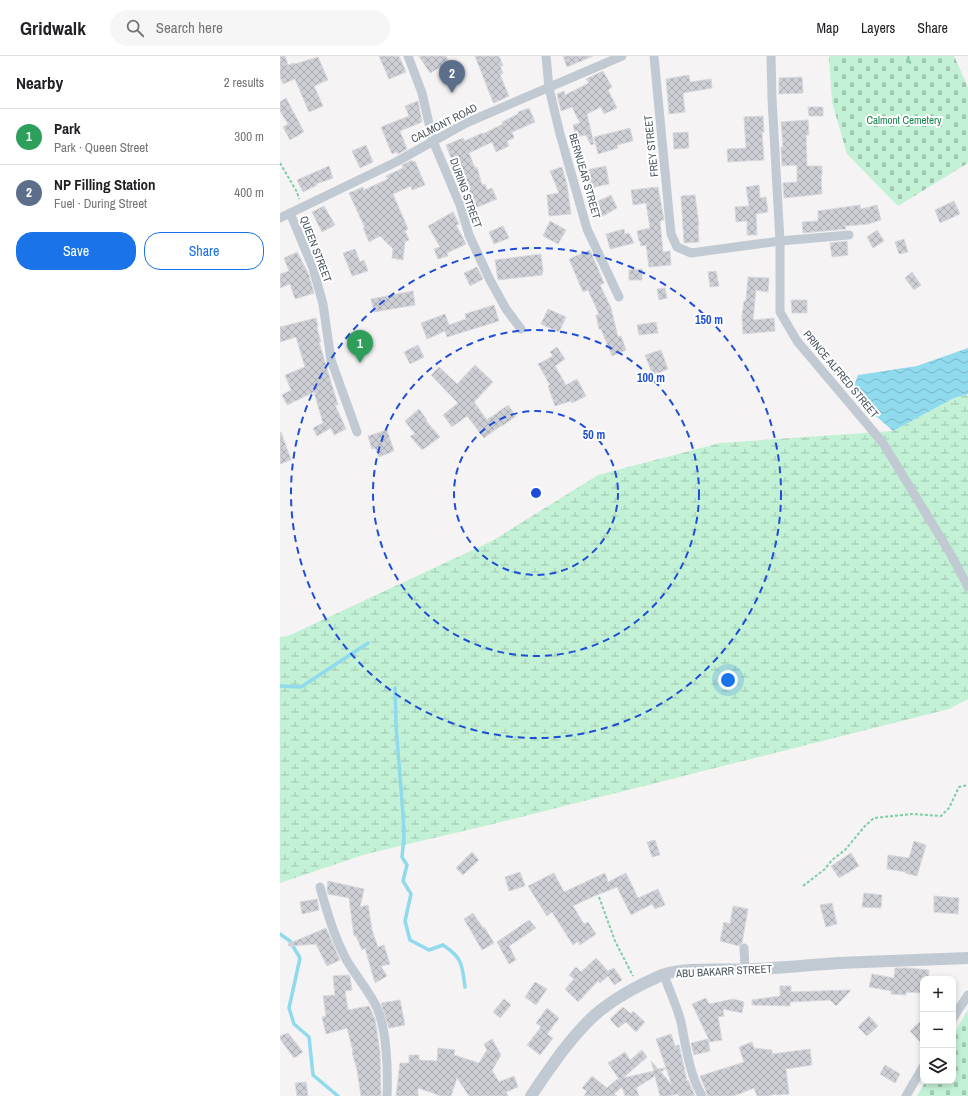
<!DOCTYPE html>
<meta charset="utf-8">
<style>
:root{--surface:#fff;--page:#f6f6f6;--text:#202124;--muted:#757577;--line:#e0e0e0;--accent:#1a73e8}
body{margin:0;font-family:"Archivo Narrow",sans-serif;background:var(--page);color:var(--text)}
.controls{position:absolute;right:12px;bottom:12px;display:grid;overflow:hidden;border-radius:8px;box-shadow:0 2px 6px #0003}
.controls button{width:36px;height:36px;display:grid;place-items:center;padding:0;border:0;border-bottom:1px solid var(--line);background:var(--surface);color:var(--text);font:20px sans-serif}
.you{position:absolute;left:448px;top:624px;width:14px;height:14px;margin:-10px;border:3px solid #fff;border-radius:50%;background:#1a73e8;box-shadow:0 0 0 6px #1a73e833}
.badge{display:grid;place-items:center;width:26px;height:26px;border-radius:50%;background:var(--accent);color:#fff;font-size:13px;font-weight:700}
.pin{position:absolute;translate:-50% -33px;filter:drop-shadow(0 1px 2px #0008)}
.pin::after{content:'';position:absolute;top:21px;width:14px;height:12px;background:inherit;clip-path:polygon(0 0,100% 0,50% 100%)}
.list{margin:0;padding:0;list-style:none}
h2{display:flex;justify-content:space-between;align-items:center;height:52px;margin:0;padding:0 16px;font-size:17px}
h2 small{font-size:13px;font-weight:400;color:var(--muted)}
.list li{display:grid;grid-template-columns:26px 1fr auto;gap:12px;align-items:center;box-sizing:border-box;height:56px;padding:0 16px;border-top:1px solid var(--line)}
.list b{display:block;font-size:15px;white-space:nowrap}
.list p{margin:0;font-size:13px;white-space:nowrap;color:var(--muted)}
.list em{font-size:13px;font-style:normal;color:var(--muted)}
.actions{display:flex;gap:8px;padding:12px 16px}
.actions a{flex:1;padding:9px 0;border:1px solid var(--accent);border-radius:16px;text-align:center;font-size:14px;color:var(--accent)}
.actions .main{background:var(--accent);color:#fff}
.icon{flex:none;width:22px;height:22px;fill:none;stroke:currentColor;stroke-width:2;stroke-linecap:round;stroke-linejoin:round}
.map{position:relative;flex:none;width:688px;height:1040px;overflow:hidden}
header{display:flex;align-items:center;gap:24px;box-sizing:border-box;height:56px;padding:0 20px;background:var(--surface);border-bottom:1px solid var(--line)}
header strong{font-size:19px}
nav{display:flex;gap:22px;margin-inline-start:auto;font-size:14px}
.search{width:280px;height:36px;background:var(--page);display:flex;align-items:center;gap:10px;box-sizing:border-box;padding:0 14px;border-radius:22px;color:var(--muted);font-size:15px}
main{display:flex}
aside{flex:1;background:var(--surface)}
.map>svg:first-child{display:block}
.wetland{fill:url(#wetland-marsh)}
.cemetery{fill:url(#cemetery-stones)}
.water{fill:url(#water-waves)}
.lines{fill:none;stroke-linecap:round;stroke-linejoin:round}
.stream{stroke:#90daee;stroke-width:3.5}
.building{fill:url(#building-cross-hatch);stroke:#d7d9de}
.path{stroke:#7ad0a6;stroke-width:2;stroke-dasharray:3 2;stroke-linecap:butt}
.minor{stroke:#c1cad2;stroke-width:9}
.tertiary{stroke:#c1cad2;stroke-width:12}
.ring{fill:none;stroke:#1d4ed8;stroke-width:2;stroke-dasharray:7 5}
.labels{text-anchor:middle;stroke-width:4;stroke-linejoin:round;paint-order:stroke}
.park-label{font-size:11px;fill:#17864f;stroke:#fff}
.street-label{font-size:11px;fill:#4a5661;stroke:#fff}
.centre{fill:#1d4ed8;stroke:#fff;stroke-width:2}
.ring-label{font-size:12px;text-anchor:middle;font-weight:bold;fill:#1d4ed8;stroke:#fff;stroke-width:4;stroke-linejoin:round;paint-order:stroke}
</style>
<header>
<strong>Gridwalk</strong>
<div class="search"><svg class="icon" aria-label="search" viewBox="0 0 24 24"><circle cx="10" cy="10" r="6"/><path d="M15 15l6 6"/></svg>Search here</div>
<nav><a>Map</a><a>Layers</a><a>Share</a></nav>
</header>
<main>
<aside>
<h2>Nearby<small>2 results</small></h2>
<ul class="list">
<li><span class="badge" style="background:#2e9e5b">1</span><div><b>Park</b><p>Park · Queen Street</p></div><em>300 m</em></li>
<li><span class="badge" style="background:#5c6f8a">2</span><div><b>NP Filling Station</b><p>Fuel · During Street</p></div><em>400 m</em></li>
</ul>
<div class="actions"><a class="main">Save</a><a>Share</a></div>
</aside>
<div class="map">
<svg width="688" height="1040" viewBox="0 0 688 1040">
<defs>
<pattern id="wetland-marsh" width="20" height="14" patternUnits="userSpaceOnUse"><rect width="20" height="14" fill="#c3f1d5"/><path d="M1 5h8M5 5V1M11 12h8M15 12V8" fill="none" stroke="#a0c6b0"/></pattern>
<pattern id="cemetery-stones" width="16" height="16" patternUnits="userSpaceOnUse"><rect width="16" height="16" fill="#c3f1d5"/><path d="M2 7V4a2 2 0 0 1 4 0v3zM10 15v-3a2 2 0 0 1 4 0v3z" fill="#a0c6b0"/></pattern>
<pattern id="water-waves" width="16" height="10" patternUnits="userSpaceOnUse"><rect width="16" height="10" fill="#90daee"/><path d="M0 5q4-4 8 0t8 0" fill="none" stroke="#78b4c4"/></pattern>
<pattern id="building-cross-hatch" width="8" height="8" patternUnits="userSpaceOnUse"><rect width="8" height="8" fill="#cdcfd5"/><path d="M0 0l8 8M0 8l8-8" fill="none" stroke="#a8abb0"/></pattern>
</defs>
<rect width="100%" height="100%" fill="#f5f3f3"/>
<path class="wetland" d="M688 338V643L669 653 213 768 86 798 0 827V581L8 580 212 485 318 419 440 387 613 375 674 342Z"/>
<g class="cemetery">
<path d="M549 0H674L688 31V107L618 150 567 98 552 46Z"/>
<path d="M688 954V1040H637L646 1025H673V979Z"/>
</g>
<path class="water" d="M688 292V338L674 342 613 375 571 338 578 319 637 310Z"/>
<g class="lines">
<g class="stream">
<path d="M0 630 21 631 88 587"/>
<path d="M115 632 116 670 123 758 124 781 122 801 127 809 123 825 131 838 125 865 130 884 149 894 163 889C183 902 182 909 185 931"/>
<path d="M0 878 10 885 20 902 9 952 14 968 29 981 33 1019 58 1040"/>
</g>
</g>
<g class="building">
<path d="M0 0H5L8 9 14 7 15 8 38 1 48 24 34 30 43 50 29 56 15 23 3 28 0 21Z"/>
<path d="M99 0H119L126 16 109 23Z"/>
<path d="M139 0H166L169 6 150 17Z"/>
<path d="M195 0H219L223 10H220L223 17 220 19 229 40 214 47 213 46Z"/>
<path d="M283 0H313L287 11Z"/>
<path d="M323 15 332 31 328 34 337 52 324 58 321 51 307 58 314 88 311 89 306 79 296 81 293 69 300 67 292 51 281 55 277 38 284 35 285 39 309 27 306 23Z"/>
<path d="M409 19 410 26 431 23 432 32 403 37 405 56 389 58 386 23Z"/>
<path d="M522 21 523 37 499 38V22Z"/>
<path d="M6 42 24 76 10 84 3 71 8 68 0 55V46Z"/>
<path d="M138 45 142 66 120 75 127 93 118 98 117 96 112 98 101 71 129 60 125 50Z"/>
<path d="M528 51H543V60H529Z"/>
<path d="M249 52 255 66 232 76 234 82 227 85 229 90 216 96 212 86 189 97 195 112 197 111 202 129 205 128 207 134 212 132 217 143 195 152 181 113 176 115 166 89 183 82 185 85 202 77 203 78 223 68 222 66 238 58V56Z"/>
<path d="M483 60 484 76H482L484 104 448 106 447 93 466 92 464 61Z"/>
<path d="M528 64 529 79H526L527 110H542V120H541L542 138 504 142 503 127 517 126V109L502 110 501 91H503L501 66Z"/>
<path d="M350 72 353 85 337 89 338 92 318 98 314 81Z"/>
<path d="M408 76 409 92 394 93 393 77Z"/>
<path d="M86 89 93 106 80 112 72 95Z"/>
<path d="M132 104V106L135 105 145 129 132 134 131 130 113 138 128 173 125 175 129 184 125 186 123 204 112 202 113 193 100 180 89 186 83 172H85L69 137 83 131 84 134 108 123 106 120 123 112 122 109Z"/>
<path d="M49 110 53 122 36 128 37 129 23 136 17 124Z"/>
<path d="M326 110 329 128 310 132 306 114Z"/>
<path d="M282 111 287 129 291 158 269 160 267 139 279 137 270 115Z"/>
<path d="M479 129 480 142 486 141 488 156 476 158 477 179H467V165L456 166 455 151 469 150 466 131Z"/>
<path d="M378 131 384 164 380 165 383 196 390 195 391 209 369 211 366 189 361 190 360 185H359L357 175 370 172 366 147 353 149 351 134Z"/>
<path d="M331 139 337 152 321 161 314 147Z"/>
<path d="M415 139 419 169H418L419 186 404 187 401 140Z"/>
<path d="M674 145 680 158 660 167 655 154Z"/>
<path d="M580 149 581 153 597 149 601 164 588 168 565 170 566 173 523 177 522 166 538 165V155Z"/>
<path d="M44 150 55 169 42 176 32 156Z"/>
<path d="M173 156 179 168 176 169 186 188 167 197 168 200 158 203 154 193 160 191 148 170Z"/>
<path d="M270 165 286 174 278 188 263 180Z"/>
<path d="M223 170 229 182 214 188 209 176Z"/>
<path d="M344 173 345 178 349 177 354 187 330 193 326 178Z"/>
<path d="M597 174 604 185 593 192 587 181Z"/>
<path d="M624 183 628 196 619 198 615 186Z"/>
<path d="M567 185 568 199 552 201 550 187Z"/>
<path d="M75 193 80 206 84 204 88 215 72 220 63 197Z"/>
<path d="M310 194 324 227 320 229 331 252 338 281 341 280 346 294 332 300 321 273H319L316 259 319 258 308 234 303 236 289 203Z"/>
<path d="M17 196 29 219 34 237 15 243 10 228 0 232V218L9 215 4 202Z"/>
<path d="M261 198 263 215 262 219 218 224 215 204Z"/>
<path d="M197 211 203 223 190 230 184 217Z"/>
<path d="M362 213V224H349V214Z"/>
<path d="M436 215 439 230 430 231 428 216Z"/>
<path d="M632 216 641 229 634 234 625 222Z"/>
<path d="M468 221 489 222 488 236 476 234 473 264 494 262 495 275 463 278 462 260 464 245H466Z"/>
<path d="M385 232 387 242 379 244 377 233Z"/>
<path d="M133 235 135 249 94 256 91 243Z"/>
<path d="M511 244H527V257H512Z"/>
<path d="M214 249 219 265 167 281 165 275 147 283 141 267 165 258 169 269 186 263 185 258Z"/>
<path d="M268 253 286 261 279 276 261 268Z"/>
<path d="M36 262 38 271 37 272 41 286H39L58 349H55L66 373 54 379 51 372 37 380 33 372 43 367 34 336 7 349 2 339 11 334 5 319 25 311 16 281 0 286V271Z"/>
<path d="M376 266 378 277 359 279 357 269Z"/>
<path d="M138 289 144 301 130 308 124 296Z"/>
<path d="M277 291 285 303 275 310 286 329 297 323 306 340 292 347 291 345 275 350 268 330 270 329 258 308 273 300 270 296Z"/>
<path d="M381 294 388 313 373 319 365 299Z"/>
<path d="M195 309 213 326 194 346 207 364 228 349 236 360 222 370V369L204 382 187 360 172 371 163 359 178 347 151 319 159 311 177 328Z"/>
<path d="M139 353 147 364 146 365 160 381 142 394 130 380 135 378 125 365Z"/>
<path d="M107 374 114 395 99 401 95 392 92 393 88 380Z"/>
<path d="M1 376 11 404 0 408V377Z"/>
<path d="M375 784 380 799 372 801 367 786Z"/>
<path d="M634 785 646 789 637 820 625 817 626 816 607 813 608 799 629 802Z"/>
<path d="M192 796 199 804 183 819 176 812Z"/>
<path d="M571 797 579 810 559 822 551 810Z"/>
<path d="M240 816 245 830 229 835 225 821Z"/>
<path d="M274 817 284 836 325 817 328 826 346 817 358 842 378 833 385 849 375 853 372 848 351 859 337 831 312 841 293 850 304 868 308 866 316 878 300 889 298 885 293 889 272 856 267 860 248 830Z"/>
<path d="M48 825 84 833 80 851 88 849 92 874 98 891 104 889 110 908 101 910 107 920 95 927 85 892 82 894 76 880H74L69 842 48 838 47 833Z"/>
<path d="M584 837 602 839 601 852 582 851Z"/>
<path d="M654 840 679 842 678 858 654 856Z"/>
<path d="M37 843 39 854 22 858 20 846Z"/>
<path d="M552 847 557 868 546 871 540 849Z"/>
<path d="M453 850 468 853 462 887 459 890 440 885 444 866 450 868Z"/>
<path d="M193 857 203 872 204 871 214 887 202 894 184 863Z"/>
<path d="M249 864 256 872 229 890 236 904 229 908 217 886Z"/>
<path d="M46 872 60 904 47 910 36 888 9 890 8 888Z"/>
<path d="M316 902 328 915 334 912 342 924 334 929 328 920 320 927 318 925 298 946 285 933 294 923 289 919 296 911 301 916Z"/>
<path d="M615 912H628L649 914 648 923H643V937L626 936V939L611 938V935L589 931 592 918 614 922Z"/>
<path d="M69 919 70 921 72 934 65 935 68 954 89 950 95 963 100 996 101 1040H81L77 1014 72 996 73 995 67 972 46 978 42 961 46 960 43 940 55 939 53 920Z"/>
<path d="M255 926 267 933 256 949 245 941Z"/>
<path d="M500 930H511V936L571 934 556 950 550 944 510 946V950L472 949V944L500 940Z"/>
<path d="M426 942 429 948 453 943 464 946 462 957 443 953 444 960 438 961 442 984 430 986 412 948Z"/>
<path d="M224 943 231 949 220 962 213 956Z"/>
<path d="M120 944 125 969 109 972 101 947Z"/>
<path d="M343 951 351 958 353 955 365 966 356 976 346 966 338 972 330 963Z"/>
<path d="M267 952 279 962 267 978 273 982 260 999 247 989 261 971 256 967Z"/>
<path d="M589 960 598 970 587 980 578 971Z"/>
<path d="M643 963V989L630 975Z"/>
<path d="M8 977 23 996 14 1002 0 983V980Z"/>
<path d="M391 978 395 990 399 989 407 1025 408 1024 415 1040H399L398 1038 389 1040H380L375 1020 356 1032 359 1040H345L342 1031 334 1038 337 1040H304L307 1035 302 1032 312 1020 327 1032 336 1024 339 1023 328 1007 345 996 350 1004 362 994 367 1001 343 1022 374 1015 371 1005 378 1013 385 1012V1013L381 1016 392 1029 376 983Z"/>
<path d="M212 983 221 999 212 1014 219 1026 234 1020 238 1031 226 1036 228 1040H189L177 1022 171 1040H161L138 1032V1040H116L120 1007H129V999H139V1004L157 1005 158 992 175 994 174 999 199 1007 207 994 204 988Z"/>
<path d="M428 983 430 995 414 999 411 987Z"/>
<path d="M472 986 474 992 492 994V998L530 993 532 1009 506 1013 509 1038 496 1039V1038L487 1040H477L474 1032 454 1040H428L420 1020 464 1006 459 991Z"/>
<path d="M605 1009 620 1018 615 1027 600 1018Z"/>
<path d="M26 1026 28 1040H17L15 1027Z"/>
</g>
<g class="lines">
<g class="path">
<path d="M628 0 631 9"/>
<path d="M0 107 17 136 19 143"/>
<path d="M523 830 545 813 552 804 565 794 585 770 594 762 633 758 661 760 669 752 679 731 688 729"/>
<path d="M319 841 335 885 353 920"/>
</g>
<g class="minor">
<path d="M128 0 142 37 153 85 180 149 189 179 210 224 226 253 241 273"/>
<path d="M266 0 269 32 280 78 307 173 339 241"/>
<path d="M374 0 391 178 397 191 411 197 500 185 569 179"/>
<path d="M491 0 492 43 500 185V256L517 285 603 387 670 497 688 531"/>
<path d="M10 157 33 212 43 248 51 304 77 376"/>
<path d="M0 162 116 106 186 67 342 0"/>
<path d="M40 831C47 856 54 880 66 903 75 919 90 936 97 952 107 974 108 1016 107 1040"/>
<path d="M464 892 465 914"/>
<path d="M384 919C389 934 397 950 401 966 406 991 409 1017 422 1040"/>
<path d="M673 962 688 939"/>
<path d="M626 1040 643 1011"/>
</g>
<path class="tertiary" d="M251 1040C269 1013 296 973 322 953 340 939 361 928 382 919 405 910 451 915 476 913 503 912 530 909 558 907 601 905 645 904 688 902"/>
</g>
<g class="ring">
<circle cx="256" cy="437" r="82"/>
<circle cx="256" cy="437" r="163"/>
<circle cx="256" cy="437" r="245"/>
</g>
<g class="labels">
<g class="park-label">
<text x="624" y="68">Calmont Cemetery</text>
</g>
<g class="street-label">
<text transform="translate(164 67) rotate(-27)" y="4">CALMONT ROAD</text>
<text transform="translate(371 90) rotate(-96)" y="4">FREY STREET</text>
<text transform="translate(305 120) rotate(74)" y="4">BERNUEAR STREET</text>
<text transform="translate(186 137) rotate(70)" y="4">DURING STREET</text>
<text transform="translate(36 193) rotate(69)" y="4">QUEEN STREET</text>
<text transform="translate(561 318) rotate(50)" y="4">PRINCE ALFRED STREET</text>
<text transform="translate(444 915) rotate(-3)" y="4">ABU BAKARR STREET</text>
</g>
</g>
<circle cx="256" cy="437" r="6" class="centre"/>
<g class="ring-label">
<text x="429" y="268">150 m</text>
<text x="371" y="326">100 m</text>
<text x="314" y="383">50 m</text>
</g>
</svg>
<div class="controls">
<button>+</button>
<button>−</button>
<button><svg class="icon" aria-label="layers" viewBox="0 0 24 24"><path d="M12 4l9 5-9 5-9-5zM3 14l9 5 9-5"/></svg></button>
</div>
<div class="you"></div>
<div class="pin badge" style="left:80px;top:307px;background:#2e9e5b">1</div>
<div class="pin badge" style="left:172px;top:37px;background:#5c6f8a">2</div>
</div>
</main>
